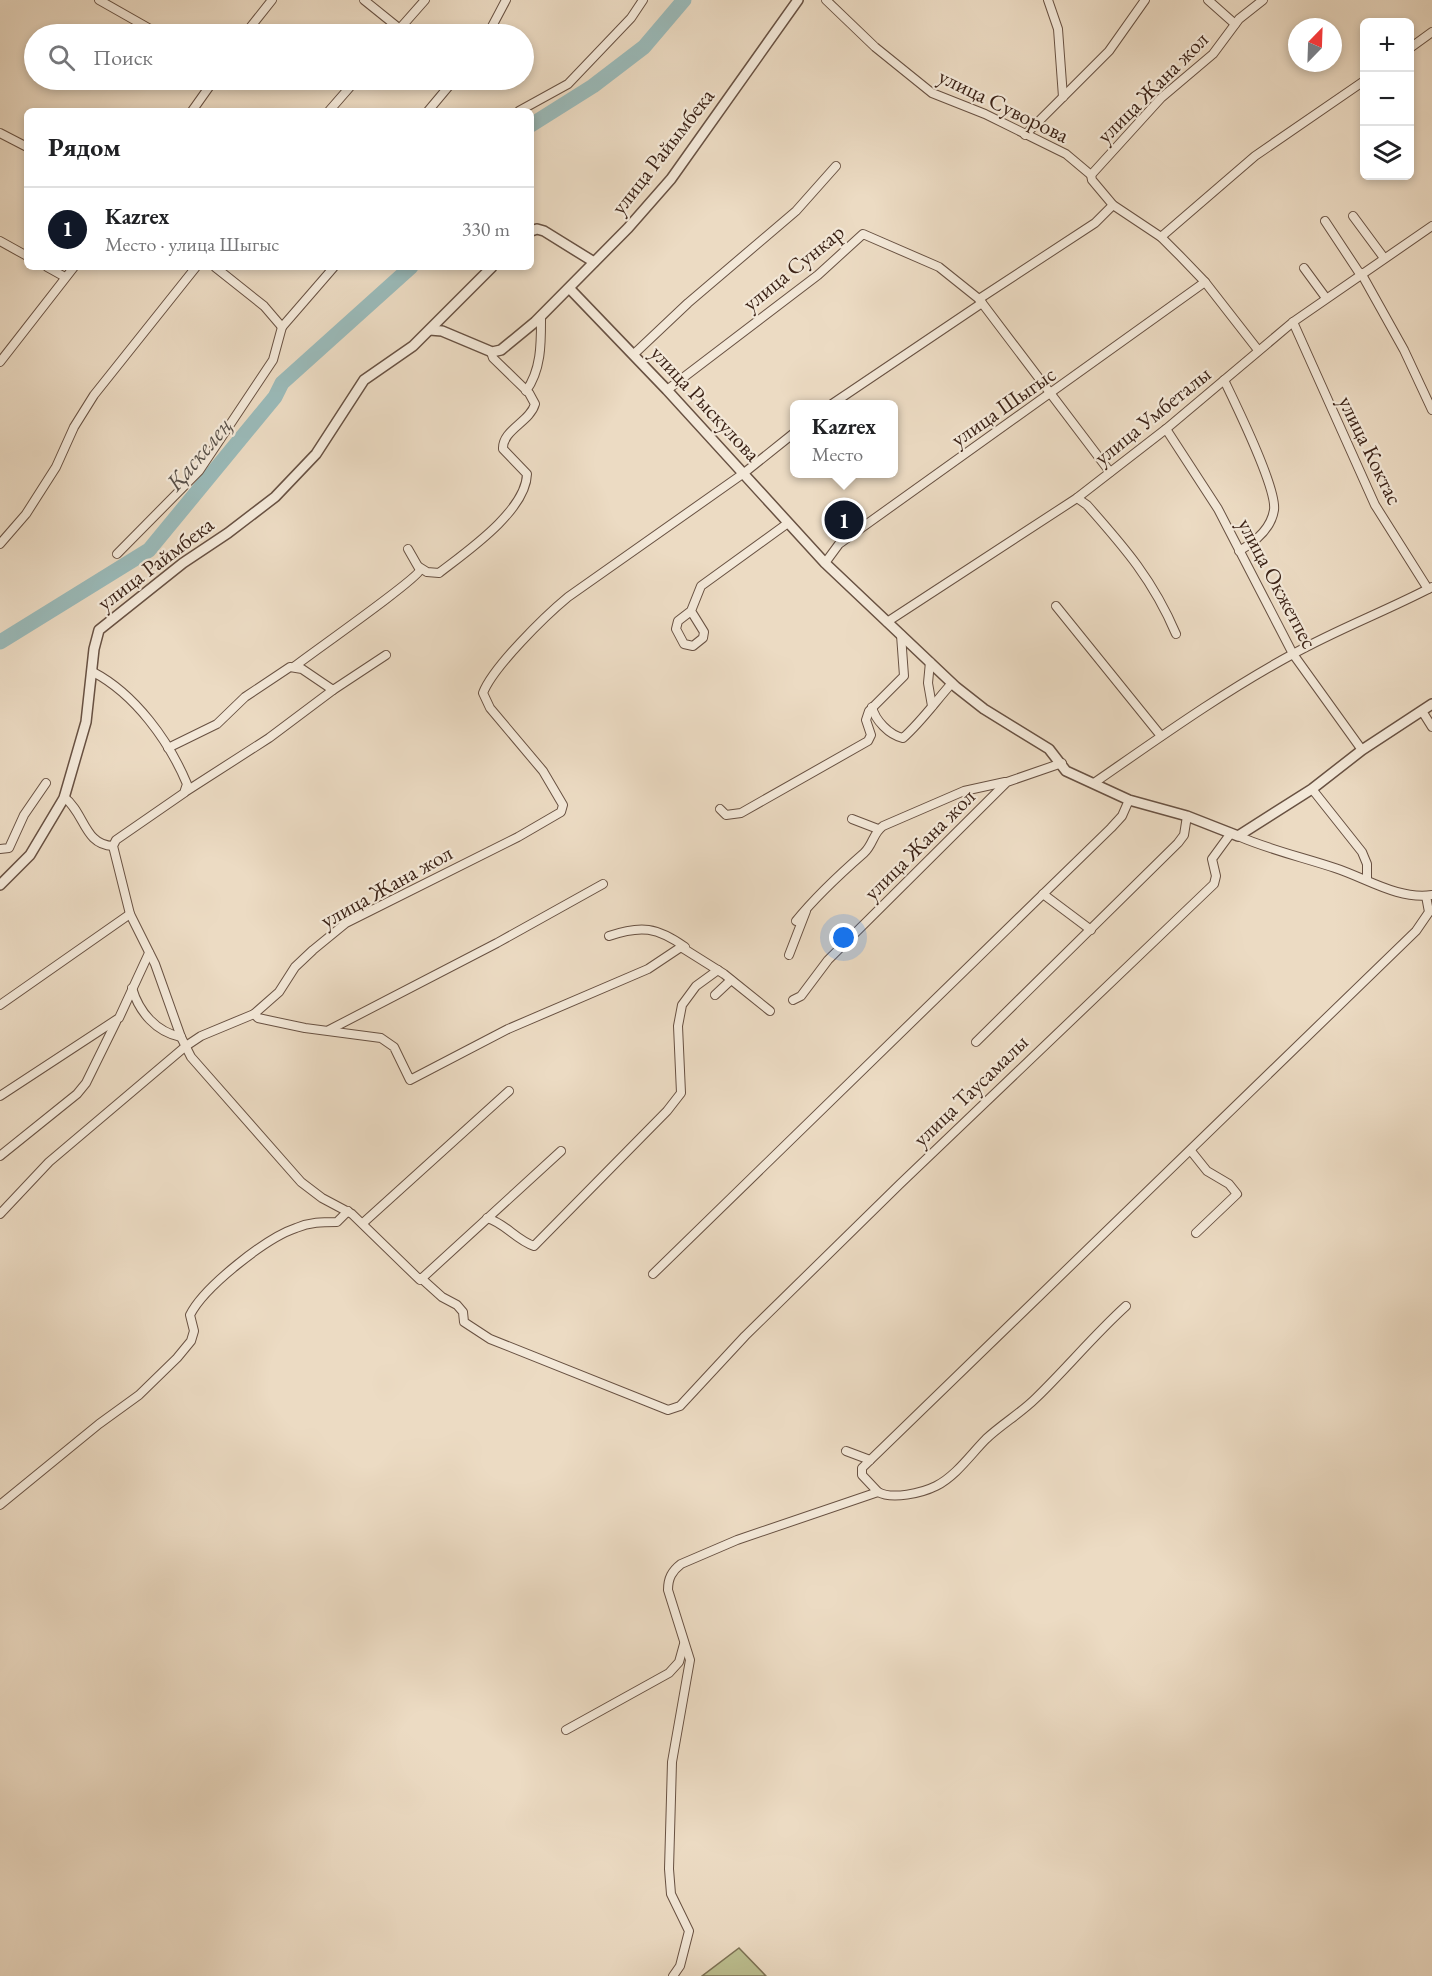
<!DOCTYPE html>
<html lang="ru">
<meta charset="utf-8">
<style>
:root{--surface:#fff;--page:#f6f6f6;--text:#202124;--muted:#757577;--line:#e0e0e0;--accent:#111827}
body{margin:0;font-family:"EB Garamond",serif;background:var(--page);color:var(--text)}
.controls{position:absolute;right:18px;top:18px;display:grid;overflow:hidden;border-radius:9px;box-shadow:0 3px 9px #0003}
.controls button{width:54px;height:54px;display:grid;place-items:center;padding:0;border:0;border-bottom:2px solid var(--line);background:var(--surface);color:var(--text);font:30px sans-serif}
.compass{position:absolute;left:1288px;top:18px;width:54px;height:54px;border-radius:50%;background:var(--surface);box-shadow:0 3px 9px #0003;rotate:23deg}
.you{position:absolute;left:844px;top:938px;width:21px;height:21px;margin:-15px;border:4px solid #fff;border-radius:50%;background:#1a73e8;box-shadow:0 0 0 9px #1a73e833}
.badge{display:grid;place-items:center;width:39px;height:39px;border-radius:50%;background:var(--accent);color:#fff;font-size:20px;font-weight:700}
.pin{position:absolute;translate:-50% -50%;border:3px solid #fff;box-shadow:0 2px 6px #0006}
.popup{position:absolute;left:790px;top:400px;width:108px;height:78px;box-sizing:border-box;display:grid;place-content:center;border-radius:9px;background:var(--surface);filter:drop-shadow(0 2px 4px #0005);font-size:20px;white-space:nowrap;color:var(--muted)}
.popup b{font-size:22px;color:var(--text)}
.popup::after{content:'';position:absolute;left:50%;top:100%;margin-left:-12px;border:12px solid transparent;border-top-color:var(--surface)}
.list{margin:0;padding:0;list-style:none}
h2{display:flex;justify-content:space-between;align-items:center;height:78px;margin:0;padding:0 24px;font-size:26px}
h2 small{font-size:20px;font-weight:400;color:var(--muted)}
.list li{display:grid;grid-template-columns:39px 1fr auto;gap:18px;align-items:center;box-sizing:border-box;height:84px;padding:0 24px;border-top:2px solid var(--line)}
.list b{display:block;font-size:22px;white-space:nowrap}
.list p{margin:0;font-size:20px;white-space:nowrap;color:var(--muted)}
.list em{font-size:20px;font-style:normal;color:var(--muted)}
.icon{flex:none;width:33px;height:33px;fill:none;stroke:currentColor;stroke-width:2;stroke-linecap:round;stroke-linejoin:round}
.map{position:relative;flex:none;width:1432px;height:1976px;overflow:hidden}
.search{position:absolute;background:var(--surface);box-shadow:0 3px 9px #0003;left:24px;top:24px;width:510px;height:66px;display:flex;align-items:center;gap:15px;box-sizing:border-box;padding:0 21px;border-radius:33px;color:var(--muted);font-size:22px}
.panel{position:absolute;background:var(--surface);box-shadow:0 3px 9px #0003;left:24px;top:108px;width:510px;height:162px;border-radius:9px}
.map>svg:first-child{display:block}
.green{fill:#bcbf90;stroke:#7c7154;stroke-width:1.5}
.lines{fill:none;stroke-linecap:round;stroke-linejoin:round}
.river{stroke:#9abab9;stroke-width:15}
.minor-casing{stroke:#685142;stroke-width:10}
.tertiary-casing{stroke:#685142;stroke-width:12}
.minor{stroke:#f3e8d8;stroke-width:8}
.tertiary{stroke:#f3e8d8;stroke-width:9}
.labels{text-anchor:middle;stroke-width:4.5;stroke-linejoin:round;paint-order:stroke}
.street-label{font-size:22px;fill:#3c2317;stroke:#f3e8d8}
.water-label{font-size:24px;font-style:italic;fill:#585048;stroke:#f3e8d8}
</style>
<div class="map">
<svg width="1432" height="1976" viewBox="0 0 1432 1976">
<rect width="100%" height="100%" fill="#ecdbc3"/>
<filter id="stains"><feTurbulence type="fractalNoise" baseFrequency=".00333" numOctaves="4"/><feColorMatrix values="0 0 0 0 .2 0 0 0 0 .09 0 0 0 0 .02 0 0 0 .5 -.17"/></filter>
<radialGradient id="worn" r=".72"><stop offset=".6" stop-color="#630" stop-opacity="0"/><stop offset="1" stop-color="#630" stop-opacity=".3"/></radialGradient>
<path class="green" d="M739 1948 766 1976H702Z"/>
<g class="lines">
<g class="river">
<path d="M531 125 593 86 644 47 684 0"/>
<path d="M0 642 149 550 275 397 282 383 411 267"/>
</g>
<defs>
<g id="minor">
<path d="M99 0 159 34"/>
<path d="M364 0 400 29"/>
<path d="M826 0 875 47 932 93 985 114 1066 154 1091 175 1092 180 1113 205 1161 237 1180 256 1205 282 1258 350"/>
<path d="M1048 0 1058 29 1063 97"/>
<path d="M1208 0 1235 24"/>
<path d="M245 34 272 0"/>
<path d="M395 34 425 0"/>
<path d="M488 34 506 0"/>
<path d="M1410 48 1432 32"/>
<path d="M192 111 214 80"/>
<path d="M329 111 356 80"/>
<path d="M428 111 454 80"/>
<path d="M519 111 568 84 631 18 643 0"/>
<path d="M0 133 27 147"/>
<path d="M1025 135 1109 51 1145 0"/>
<path d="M1091 175 1161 98 1213 54 1239 19 1263 0"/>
<path d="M1353 216 1384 258"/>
<path d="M1325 221 1360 274"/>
<path d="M1161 237 1255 156 1364 81"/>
<path d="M0 241 27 256"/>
<path d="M47 267 65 277"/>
<path d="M215 267 264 306 282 327"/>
<path d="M1304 268 1326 298"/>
<path d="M1361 273 1404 350 1432 410"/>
<path d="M979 299 1095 223 1113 205"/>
<path d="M1293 322 1375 505 1428 589"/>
<path d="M634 354 688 303 796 211 836 166"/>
<path d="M0 362 74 267"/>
<path d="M1224 380C1235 403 1277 488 1274 510 1271 529 1255 542 1239 551"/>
<path d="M667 390 818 275 863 234 939 267 979 299 1110 472"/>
<path d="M526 391C542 369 541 341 541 316"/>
<path d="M832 404 982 303"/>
<path d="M1166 429 1218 509 1293 654 1362 750"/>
<path d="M1077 498 1087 505C1125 548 1153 580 1176 634"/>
<path d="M0 544 26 514 56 467 74 427 94 395 196 267"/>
<path d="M117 554 199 471 273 360 282 327 334 267"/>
<path d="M825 563 839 544 1205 282"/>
<path d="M419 567 427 572 439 573C466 552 526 511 527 474L503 449C502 430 530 422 535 404L529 393 493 358 491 352"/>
<path d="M1056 606 1161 736"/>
<path d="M691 611 704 632 703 638 693 646 684 644 676 629 678 621 691 611 701 586 788 523"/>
<path d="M887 622 1077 498 1166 429 1293 322 1432 226"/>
<path d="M930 662 928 683 932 706"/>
<path d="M295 666C313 652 416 580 420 570L408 549"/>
<path d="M93 672C135 694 169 741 187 784L184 793 116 840 113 846 130 914 155 964 181 1037 191 1057 301 1182 322 1198 352 1214 420 1280 561 1151"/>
<path d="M872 707C875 720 889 735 903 738 922 721 935 702 952 683"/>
<path d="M1422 711 1432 727"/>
<path d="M168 748 217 724 245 697 290 667 302 669 333 690 386 655"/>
<path d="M1094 783C1159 738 1223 692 1293 654 1338 629 1386 611 1432 587"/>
<path d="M1312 789 1362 852 1367 864V880"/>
<path d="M185 792 269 738 333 690"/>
<path d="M64 797C85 813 84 845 113 846"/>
<path d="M720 809 726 815 741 813 868 741 871 735 866 720 869 711 904 676 901 635"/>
<path d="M852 819 878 829"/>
<path d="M1238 836C1270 850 1302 857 1335 868 1366 878 1398 900 1432 895"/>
<path d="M0 849 9 848 24 815 46 783"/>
<path d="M1043 894 1091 930"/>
<path d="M796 921C817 895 840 874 864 853 873 845 873 833 883 826L964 791 1005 782"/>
<path d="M609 936C641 925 657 927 685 947"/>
<path d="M789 955 806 911"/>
<path d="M132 988C139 1012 156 1032 181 1037"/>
<path d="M715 995 731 980"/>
<path d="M793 1000 801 996 828 960 1007 782 1062 763"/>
<path d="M0 1005 130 914"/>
<path d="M770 1011 724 974 681 947 648 969 508 1029 410 1080 394 1047 381 1038 305 1028 258 1018 254 1014 279 992 295 967 313 950 346 923 518 837 561 812 563 805 543 771 490 708 483 693C493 667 545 616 568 597L744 473 794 433"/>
<path d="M329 1030 497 943 603 884"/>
<path d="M976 1042 1178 843 1184 835 1187 816"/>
<path d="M0 1096 119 1018 149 953"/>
<path d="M1191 1151 1207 1171 1229 1184 1237 1194 1196 1233"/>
<path d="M0 1156 77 1094 86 1083 116 1022"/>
<path d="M0 1214 49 1162 186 1046 201 1036 254 1014"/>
<path d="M487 1218C505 1223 516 1240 534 1246L667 1111 681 1093 678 1026 682 1005 696 986 718 970"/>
<path d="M363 1223 509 1091"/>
<path d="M653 1274 1111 828 1122 816 1129 800"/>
<path d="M422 1279 442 1297 457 1305 463 1312 464 1322 490 1339 668 1410 680 1406 745 1336 900 1184 1214 884 1216 876 1212 859 1231 833"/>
<path d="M846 1451 870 1460"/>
<path d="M878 1492C892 1500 922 1493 936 1486 956 1476 971 1454 986 1439 1002 1424 1021 1413 1036 1398 1067 1368 1094 1335 1126 1306"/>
<path d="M0 1505 99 1424 139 1395 177 1358 191 1341 194 1331 190 1315C204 1287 266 1238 296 1228 310 1222 322 1222 337 1222L348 1211"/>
<path d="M566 1730 669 1673 679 1662 684 1644"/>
<path d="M673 1976 680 1966 689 1931 671 1894 669 1869 672 1762 690 1660 668 1590C668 1578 672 1571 681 1564L737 1540 878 1492 862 1475V1468L1416 931 1429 912 1426 896"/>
</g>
<g id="tertiary">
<path d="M531 231 537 229 544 231 594 262"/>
<path d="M570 289 667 390 825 563 956 687 984 709 1049 749 1066 771 1129 800 1187 816 1238 836 1312 789 1362 750 1432 704"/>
<path d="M430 330 442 331 492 352 501 350 535 322 628 228 671 179 798 0"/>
<path d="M0 885 30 855 64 798 86 722 94 649 99 630 183 563 228 533 275 497 316 454 364 380 413 346 492 267"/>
</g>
</defs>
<use href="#minor" class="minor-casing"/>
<use href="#tertiary" class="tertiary-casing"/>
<use href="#minor" class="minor"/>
<use href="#tertiary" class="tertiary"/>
</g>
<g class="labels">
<g class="street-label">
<text transform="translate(1152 87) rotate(-45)" y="8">улица Жана жол</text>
<text transform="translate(1004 105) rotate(26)" y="8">улица Суворова</text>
<text transform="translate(662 151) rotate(-52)" y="8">улица Райымбека</text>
<text transform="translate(793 267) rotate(-39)" y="8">улица Сункар</text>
<text transform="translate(706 403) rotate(47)" y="8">улица Рыскулова</text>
<text transform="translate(1003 406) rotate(-35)" y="8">улица Шыгыс</text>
<text transform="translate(1152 415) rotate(-39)" y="8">улица Умбеталы</text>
<text transform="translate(1371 450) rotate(64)" y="8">улица Коктас</text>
<text transform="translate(155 563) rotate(-37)" y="8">улица Раймбека</text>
<text transform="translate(1278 583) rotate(62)" y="8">улица Окжетпес</text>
<text transform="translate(919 844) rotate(-45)" y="8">улица Жана жол</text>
<text transform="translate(386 886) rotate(-29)" y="8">улица Жана жол</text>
<text transform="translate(970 1090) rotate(-44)" y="8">улица Таусамалы</text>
</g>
<g class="water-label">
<text transform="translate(199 454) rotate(-50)" y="8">Қаскелең</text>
</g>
</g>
<rect width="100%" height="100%" filter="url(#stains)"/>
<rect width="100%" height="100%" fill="url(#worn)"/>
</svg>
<div class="controls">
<button>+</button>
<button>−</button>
<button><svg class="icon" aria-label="layers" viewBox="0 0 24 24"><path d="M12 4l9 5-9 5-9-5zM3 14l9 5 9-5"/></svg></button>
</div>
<svg class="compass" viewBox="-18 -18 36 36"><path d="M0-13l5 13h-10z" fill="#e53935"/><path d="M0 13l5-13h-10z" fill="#757577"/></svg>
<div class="you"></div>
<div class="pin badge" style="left:844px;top:520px">1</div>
<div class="popup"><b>Kazrex</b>Место</div>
<div class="search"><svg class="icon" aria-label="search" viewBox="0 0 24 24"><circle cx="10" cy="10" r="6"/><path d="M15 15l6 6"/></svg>Поиск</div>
<section class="panel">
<h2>Рядом<small></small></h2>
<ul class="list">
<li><span class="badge">1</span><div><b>Kazrex</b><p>Место · улица Шыгыс</p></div><em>330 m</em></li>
</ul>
</section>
</div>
